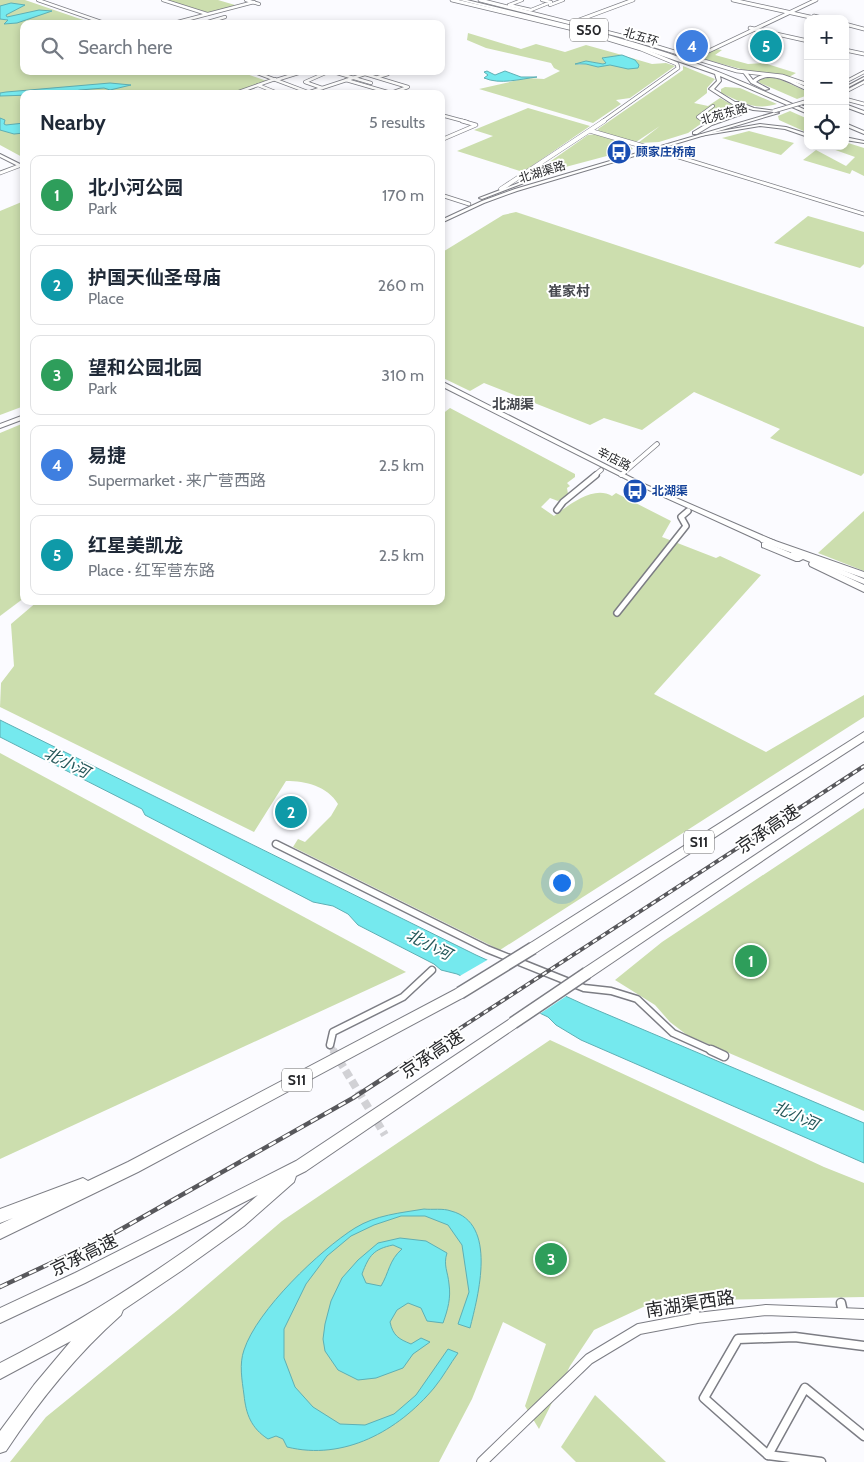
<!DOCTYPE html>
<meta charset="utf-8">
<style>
:root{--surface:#fff;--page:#f6f6f7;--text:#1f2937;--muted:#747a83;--line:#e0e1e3;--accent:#266a5a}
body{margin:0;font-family:Cabin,"Noto Sans SC",sans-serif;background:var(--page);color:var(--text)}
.controls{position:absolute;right:15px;top:15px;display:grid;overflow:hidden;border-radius:10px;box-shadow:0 2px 8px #0003}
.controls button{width:45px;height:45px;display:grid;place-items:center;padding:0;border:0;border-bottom:1px solid var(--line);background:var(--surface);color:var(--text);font:25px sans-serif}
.you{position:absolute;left:561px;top:882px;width:18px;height:18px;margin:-12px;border:4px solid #fff;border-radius:50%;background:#1a73e8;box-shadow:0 0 0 8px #1a73e833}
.badge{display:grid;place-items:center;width:32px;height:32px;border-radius:50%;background:var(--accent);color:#fff;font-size:16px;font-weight:700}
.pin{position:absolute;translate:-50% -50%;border:2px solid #fff;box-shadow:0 1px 5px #0006}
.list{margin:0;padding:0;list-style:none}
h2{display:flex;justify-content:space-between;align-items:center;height:65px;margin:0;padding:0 20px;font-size:21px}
h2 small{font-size:16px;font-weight:400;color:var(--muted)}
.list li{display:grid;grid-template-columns:32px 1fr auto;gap:15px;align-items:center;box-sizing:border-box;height:80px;margin:0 10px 10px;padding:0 10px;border:1px solid var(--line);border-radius:10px}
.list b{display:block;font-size:19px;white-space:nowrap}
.list p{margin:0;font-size:16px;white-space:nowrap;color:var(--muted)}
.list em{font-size:16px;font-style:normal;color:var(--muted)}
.icon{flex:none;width:28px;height:28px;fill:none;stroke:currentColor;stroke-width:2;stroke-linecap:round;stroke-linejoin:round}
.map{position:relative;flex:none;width:864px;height:1462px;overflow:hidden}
.search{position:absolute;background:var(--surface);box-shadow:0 2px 8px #0003;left:20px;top:20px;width:425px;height:55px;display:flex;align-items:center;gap:12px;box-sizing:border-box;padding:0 18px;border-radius:10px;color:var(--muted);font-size:19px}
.panel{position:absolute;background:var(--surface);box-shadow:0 2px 8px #0003;left:20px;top:90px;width:425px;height:515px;border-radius:10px}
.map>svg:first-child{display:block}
.green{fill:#ccdeae}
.water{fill:#75e9ee;stroke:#5eafb4;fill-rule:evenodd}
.pier{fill:#fbfbff}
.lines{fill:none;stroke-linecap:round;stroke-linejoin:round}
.minor-tunnel-far1{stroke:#d1d1d5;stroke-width:6;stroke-dasharray:6 3;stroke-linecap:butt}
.minor-tunnel{stroke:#d1d1d5;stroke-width:8;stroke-dasharray:8 4;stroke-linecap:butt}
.minor-far5-casing{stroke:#7c7d84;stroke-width:4}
.minor-far4-casing{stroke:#7c7d84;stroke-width:4.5}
.minor-far3-casing{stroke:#7c7d84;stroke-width:5.5}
.minor-far2-casing{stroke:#7c7d84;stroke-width:8}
.minor-far1-casing{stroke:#7c7d84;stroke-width:9}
.minor-casing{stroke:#7c7d84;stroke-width:11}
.tertiary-far2-casing{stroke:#7c7d84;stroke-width:4.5}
.tertiary-far1-casing{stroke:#7c7d84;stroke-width:5}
.tertiary-casing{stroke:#7c7d84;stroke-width:12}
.secondary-casing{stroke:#7c7d84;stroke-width:2}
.primary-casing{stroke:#7c7d84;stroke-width:2}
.motorway-casing{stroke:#7c7d84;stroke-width:2}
.minor-far5{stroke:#fff;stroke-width:2.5}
.minor-far4{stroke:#fff;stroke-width:3}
.minor-far3{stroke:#fff;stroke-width:4}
.minor-far2{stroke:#fff;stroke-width:5}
.minor-far1{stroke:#fff;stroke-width:6}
.minor{stroke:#fff;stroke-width:8}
.tertiary-far2{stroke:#fff;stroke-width:3}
.tertiary-far1{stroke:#fff;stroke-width:4}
.tertiary{stroke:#fff;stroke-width:10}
.secondary{fill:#fff;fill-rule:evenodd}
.primary{fill:#fff;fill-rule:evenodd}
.motorway{fill:#fff;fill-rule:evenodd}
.rail-far1-casing{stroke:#58585c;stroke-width:4}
.rail-casing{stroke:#58585c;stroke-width:4.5}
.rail-far1{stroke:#fff;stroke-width:2;stroke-dasharray:5;stroke-linecap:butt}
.rail{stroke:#fff;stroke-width:2.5;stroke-dasharray:8;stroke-linecap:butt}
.secondary-bridge-casing{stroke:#7c7d84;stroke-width:4.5;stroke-linecap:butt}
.motorway-bridge-casing{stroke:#7c7d84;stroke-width:14;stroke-linecap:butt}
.secondary-bridge{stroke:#fff;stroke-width:3}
.motorway-bridge{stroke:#fff;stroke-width:11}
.labels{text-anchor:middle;stroke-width:4;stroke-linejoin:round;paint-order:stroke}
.far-street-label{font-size:12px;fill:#27282b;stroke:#fff}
.far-transit-label{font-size:12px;font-weight:bold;fill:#164399;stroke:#fff;text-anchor:start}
.shield{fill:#fff;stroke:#68686b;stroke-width:1}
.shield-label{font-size:14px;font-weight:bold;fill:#27282b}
.far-neighbourhood-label{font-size:14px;font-weight:bold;fill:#46484e;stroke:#fff}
.water-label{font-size:16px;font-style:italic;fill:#25585a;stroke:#fff}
.near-street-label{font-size:18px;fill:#27282b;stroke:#fff}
</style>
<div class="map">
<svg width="864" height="1462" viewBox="0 0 864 1462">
<rect width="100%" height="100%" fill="#fbfbff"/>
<g class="green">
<path d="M0 0H25L95 24H24V71H238L267 81 228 94H24V158L0 145Z"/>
<path d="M166 0H218L235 5H242L207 13Z"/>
<path d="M468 33 521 49 536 44 565 52 586 45 622 55 603 58 606 64H603L586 61 577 65 586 64 598 67 635 60 628 57 652 64 666 63 675 66 630 98 616 100 621 104 593 123 479 89 527 78 544 79 560 71 554 68 551 63 486 48 467 40Z"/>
<path d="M716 49 722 50 715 55 748 64 764 63 796 73 789 77 748 71 700 58Z"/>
<path d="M683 66 715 79 707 88V93L694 103 708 106 720 98 736 107V111L702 123 688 133 659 142 638 143 660 126 636 142 599 132 598 129 683 70Z"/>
<path d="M770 77 779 79 808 92V95L797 99 760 83 758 80Z"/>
<path d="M725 87 740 88 777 104C754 111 742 102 721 93V89Z"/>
<path d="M528 108 590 126 523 172 457 151 493 136 474 130Z"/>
<path d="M790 111 808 119V133L779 120 778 116Z"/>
<path d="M749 131 794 143 781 155 722 138Z"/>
<path d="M597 134 629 145 633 149 528 177 588 135Z"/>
<path d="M845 142 864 148V176L852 170 850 174 803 160 816 150 846 166 855 157 824 146H845Z"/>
<path d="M24 201V406L0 415V211Z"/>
<path d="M516 212 864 327V473L861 476 770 438 780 429 694 392 642 430 604 418 590 425 484 383 470 391 441 377V253L503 215Z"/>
<path d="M808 216 864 232V264L860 268 774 243Z"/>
<path d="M450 408 575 474V477L567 483 570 486 567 488 568 494 558 501 550 498 541 507 554 516C570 504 594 485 612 496L616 493 671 521 662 537 716 558 720 556 761 575 654 694 766 752 864 695V717L500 950 293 847 298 839 305 842 331 816 338 804C327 786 306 781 286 781L254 832 0 707 1 683 14 666 11 624 38 601H441V415Z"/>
<path d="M24 423V598L0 616V433Z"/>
<path d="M864 511V571L818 553Z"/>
<path d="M0 753 406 972 0 1159Z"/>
<path d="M864 808V1111L687 1035 670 1022 655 1005 615 980 662 942Z"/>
<path d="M550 1040 824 1167 864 1183V1297L656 1301 594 1330 570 1366 539 1429 525 1406 546 1344 503 1322 472 1399 439 1462H10L46 1417 179 1309 282 1221Z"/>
<path d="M595 1395 666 1462H576L561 1447Z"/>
</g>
<g class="water">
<path d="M11 3 25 5 6 15 7 17 39 10 52 11 17 23 4 24 8 20 0 19V6Z"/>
<path d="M622 55 635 60 639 65 638 68 628 69 610 65 598 67 586 64H575L586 61 603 64 606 63 602 58Z"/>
<path d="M487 71 495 75 505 71 521 77H537C520 79 500 85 484 78L488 75 484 72Z"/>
<path d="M110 83 131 85 110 90 104 88 80 90 62 94 0 96V93L6 92Z"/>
<path d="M0 118 5 120 4 124 6 125 24 123V133L14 134 0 130Z"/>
<path d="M0 720 476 955 585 1005 864 1123V1163L581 1040 556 1025 548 1017 457 974 441 970 434 964 358 925 348 914 333 906 313 902 145 815 142 809 0 737Z"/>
<path d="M424 1209C432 1210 443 1208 451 1211 498 1223 478 1296 470 1328L458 1324 469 1292 462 1245 448 1225 425 1216H401L374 1225 351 1236 327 1256 306 1284 284 1329V1358L295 1387 313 1407 340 1424 365 1425 394 1414 416 1395 448 1349 458 1353C450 1364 443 1377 434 1388 398 1431 344 1461 287 1447L283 1439 276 1436 268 1439C251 1428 246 1414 244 1395 242 1380 239 1364 244 1350 257 1310 320 1250 355 1228 376 1215 400 1213 424 1209Z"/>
<path d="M400 1238 426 1241 447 1253C443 1265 448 1272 449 1284 451 1298 448 1309 443 1323L427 1321 421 1308 408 1303 397 1310 390 1322C393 1336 399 1339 411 1344L421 1338 430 1342 413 1354 403 1368 376 1378 358 1380 338 1370 325 1351 323 1339 325 1324 331 1301 342 1278 358 1260 378 1243ZM393 1245 402 1249C389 1260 389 1273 381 1286L366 1283 362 1274C369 1255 374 1249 393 1245Z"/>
</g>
<path class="pier" d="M489 959 568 995 538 1015 458 977Z"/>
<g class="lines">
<path class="minor-tunnel-far1" d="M330 1045 334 1051"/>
<path class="minor-tunnel" d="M333 1050 385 1135"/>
<defs>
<g id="minor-far5">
<path d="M38 0 107 24"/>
<path d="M163 0 207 14"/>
<path d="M246 0 259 4"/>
<path d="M509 5 531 10 551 2 542 0"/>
<path d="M509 5 522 0"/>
<path d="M550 5 563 0"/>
<path d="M170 24 254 2"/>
<path d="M201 24 225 17"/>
<path d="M252 71 313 94"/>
<path d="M330 71 371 83"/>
<path d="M378 77 388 74 381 71"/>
<path d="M276 80 305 71"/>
<path d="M346 80 391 93 408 87 365 74"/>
<path d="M845 82 864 72"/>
<path d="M258 85 280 94"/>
<path d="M322 88 305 82 330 71"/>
<path d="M310 92 374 71"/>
<path d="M845 92 864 82"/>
<path d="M233 94 275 79"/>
<path d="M365 94H372"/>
<path d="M441 115 467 122"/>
<path d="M706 122 698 117 713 106"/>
</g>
<g id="minor-far4">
<path d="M704 121 709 124"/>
<path d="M441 140 476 125 462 121"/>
<path d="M646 147 864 214"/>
<path d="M0 173 24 164"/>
<path d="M441 195 469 204"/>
</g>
<g id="minor-far3">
<path d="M621 475 657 444"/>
<path d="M594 476 601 470"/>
</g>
<g id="minor-far2">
<path d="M557 510 563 502 596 475"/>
<path d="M617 613 686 526 681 517 688 511"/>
</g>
<g id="minor-far1">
<path d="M276 844 487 949 584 988 611 991 637 999 673 1033 713 1051"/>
<path d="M330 1045 333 1032 403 997 432 970"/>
</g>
<g id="minor">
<path d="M711 1050 724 1056"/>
<path d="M841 1303 843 1312"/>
<path d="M693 1308 697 1318"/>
<path d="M768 1455 805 1388 864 1436"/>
<path d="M821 1462 768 1455 704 1398 738 1339 795 1337 864 1346"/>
</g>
<g id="tertiary-far2">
<path d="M452 0 573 29"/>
<path d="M480 0 622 36 737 71 782 76 808 85"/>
<path d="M733 0 819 19"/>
<path d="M814 16 826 19"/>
<path d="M571 23 633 0"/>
<path d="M845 24 864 29"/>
<path d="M750 28 808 41"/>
<path d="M588 33 641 49 677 64 678 68 602 122"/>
<path d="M845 50 864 54"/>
<path d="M694 58 816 0"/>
<path d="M845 99 864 104"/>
</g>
<g id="tertiary-far1">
<path d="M591 131 646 147"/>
<path d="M501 189 604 121"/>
</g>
<path id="tertiary" d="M482 1462 589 1359 639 1329 697 1318 766 1310 864 1314"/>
<g id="secondary">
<path d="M864 77V79L845 89V87Z"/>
<path d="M776 112 779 113 517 191 484 203 441 223V220L482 201 515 189Z"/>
<path d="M521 182 524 183 482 199 479 198Z"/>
<path d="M24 415V419L0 428V424Z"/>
</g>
<g id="primary">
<path d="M0 154 24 166V169L0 157Z"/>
<path d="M441 381 644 484 775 541 776 543 772 545 791 553 792 551H798L864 579V584L803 559 799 561H796L762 547V543H765L640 486 441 386Z"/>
</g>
<g id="motorway">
<path d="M460 0H467C530 16 593 29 655 49 708 66 758 88 808 111V114L720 76 721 81 714 89 735 102H739L754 108 776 111 774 112 753 110 740 106 744 109 743 114 712 125 697 134H693V132L708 123 739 112 740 109 709 89 717 81 715 74 628 44Z"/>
<path d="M742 71H746L753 80C769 66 793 81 808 88V91C793 85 771 69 756 82L769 89 765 90 751 83Z"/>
<path d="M805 103H808V105H803Z"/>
<path d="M845 104 864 111V114L845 107Z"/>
<path d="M845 123 864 131V134L845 126Z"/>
<path d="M760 124 786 127 808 134V137L785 129 760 126 700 136 698 135Z"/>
<path d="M845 137 864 141V143L845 140Z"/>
<path d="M764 537 864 572V578L761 542 760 540Z"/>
<path d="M813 561 864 585V592L810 566 809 564 810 562Z"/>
<path d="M864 732V741L537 952 533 953 529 952 527 948 529 944Z"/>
<path d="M864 783V792L591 977 587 978 583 977 581 973 583 969Z"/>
<path d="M460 987 464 989 466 993 464 997 138 1172 0 1239V1224L13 1218 0 1223V1209L83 1178 88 1181 128 1162Z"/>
<path d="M513 1017 517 1019 519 1023 517 1027 306 1171 296 1176 294 1182 244 1226 181 1271 123 1310 121 1315C76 1355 39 1401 6 1451L0 1453V1431L34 1385 71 1341 0 1379V1363C65 1330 126 1292 186 1250 210 1233 236 1215 258 1195L85 1283 0 1323V1308L75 1273 296 1161Z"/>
</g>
</defs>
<use href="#minor-far5" class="minor-far5-casing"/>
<use href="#minor-far4" class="minor-far4-casing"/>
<use href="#minor-far3" class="minor-far3-casing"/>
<use href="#minor-far2" class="minor-far2-casing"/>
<use href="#minor-far1" class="minor-far1-casing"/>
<use href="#minor" class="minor-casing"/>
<use href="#tertiary-far2" class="tertiary-far2-casing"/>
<use href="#tertiary-far1" class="tertiary-far1-casing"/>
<use href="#tertiary" class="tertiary-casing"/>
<use href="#secondary" class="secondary-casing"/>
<use href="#primary" class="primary-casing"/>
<use href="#motorway" class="motorway-casing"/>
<use href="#minor-far5" class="minor-far5"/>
<use href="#minor-far4" class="minor-far4"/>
<use href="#minor-far3" class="minor-far3"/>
<use href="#minor-far2" class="minor-far2"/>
<use href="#minor-far1" class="minor-far1"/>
<use href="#minor" class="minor"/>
<use href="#tertiary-far2" class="tertiary-far2"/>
<use href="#tertiary-far1" class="tertiary-far1"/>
<use href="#tertiary" class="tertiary"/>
<use href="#secondary" class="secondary"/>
<use href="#primary" class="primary"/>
<use href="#motorway" class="motorway"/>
<defs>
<path id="rail-far1" d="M425 1051 864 766"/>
<path id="rail" d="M0 1287 109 1236 353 1098 427 1050"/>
</defs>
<use href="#rail-far1" class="rail-far1-casing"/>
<use href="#rail" class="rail-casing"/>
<use href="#rail-far1" class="rail-far1"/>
<use href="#rail" class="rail"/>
<defs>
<path id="secondary-bridge" d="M774 111 808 101"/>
<g id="motorway-bridge">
<path d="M460 993 533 948"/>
<path d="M513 1023 587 973"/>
</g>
</defs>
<use href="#secondary-bridge" class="secondary-bridge-casing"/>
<use href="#motorway-bridge" class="motorway-bridge-casing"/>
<use href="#secondary-bridge" class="secondary-bridge"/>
<use href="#motorway-bridge" class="motorway-bridge"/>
</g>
<defs>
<symbol id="bus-disc" viewBox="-11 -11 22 22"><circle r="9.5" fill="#1a4fb4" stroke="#fff"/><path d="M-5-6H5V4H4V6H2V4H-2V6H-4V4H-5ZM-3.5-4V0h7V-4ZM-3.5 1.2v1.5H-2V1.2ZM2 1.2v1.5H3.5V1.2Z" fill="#fff"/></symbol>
</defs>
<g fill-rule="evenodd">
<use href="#bus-disc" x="605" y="138" width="28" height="28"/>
<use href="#bus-disc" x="621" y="477" width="28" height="28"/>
</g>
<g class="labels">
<g class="far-street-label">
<text transform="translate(641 37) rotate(17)" y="4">北五环</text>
<text transform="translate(724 114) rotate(-16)" y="4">北苑东路</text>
<text transform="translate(542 172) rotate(-17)" y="4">北湖渠路</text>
<text transform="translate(614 459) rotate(27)" y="4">辛店路</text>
</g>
<g class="far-transit-label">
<text x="636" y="156">顾家庄桥南</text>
<text x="652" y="495">北湖渠</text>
</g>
<g class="shield">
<rect x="570" y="18.5" width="38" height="23" rx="4"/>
<rect x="684" y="830.5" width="30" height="23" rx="4"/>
<rect x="282" y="1068.5" width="30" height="23" rx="4"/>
</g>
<g class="shield-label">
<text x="589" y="35">S50</text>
<text x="699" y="847">S11</text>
<text x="297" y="1085">S11</text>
</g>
<g class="far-neighbourhood-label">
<text x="569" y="296">崔家村</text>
<text x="513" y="409">北湖渠</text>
</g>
<g class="water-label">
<text transform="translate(67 762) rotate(27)" y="6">北小河</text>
<text transform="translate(429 944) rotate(27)" y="6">北小河</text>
<text transform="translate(796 1115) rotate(24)" y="6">北小河</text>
</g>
<g class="near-street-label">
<text transform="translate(768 829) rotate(-34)" y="6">京承高速</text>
<text transform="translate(432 1054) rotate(-34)" y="6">京承高速</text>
<text transform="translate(84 1255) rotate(-26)" y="6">京承高速</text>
<text transform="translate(690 1304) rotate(-9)" y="6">南湖渠西路</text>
</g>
</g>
</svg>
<div class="controls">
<button>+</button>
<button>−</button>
<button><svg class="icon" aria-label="locate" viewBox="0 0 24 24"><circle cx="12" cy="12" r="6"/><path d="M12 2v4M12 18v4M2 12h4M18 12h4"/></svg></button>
</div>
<div class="you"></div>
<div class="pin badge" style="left:751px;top:961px;background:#2e9e5b">1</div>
<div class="pin badge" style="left:291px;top:812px;background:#0f9aa8">2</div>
<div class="pin badge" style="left:551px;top:1259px;background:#2e9e5b">3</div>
<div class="pin badge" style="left:692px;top:46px;background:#3f7fe0">4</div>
<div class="pin badge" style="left:766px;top:46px;background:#0f9aa8">5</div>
<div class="search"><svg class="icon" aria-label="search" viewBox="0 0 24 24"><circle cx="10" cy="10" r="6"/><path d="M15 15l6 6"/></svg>Search here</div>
<section class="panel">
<h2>Nearby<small>5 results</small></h2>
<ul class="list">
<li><span class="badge" style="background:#2e9e5b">1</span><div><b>北小河公园</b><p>Park</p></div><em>170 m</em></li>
<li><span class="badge" style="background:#0f9aa8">2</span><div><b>护国天仙圣母庙</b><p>Place</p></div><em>260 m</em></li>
<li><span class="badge" style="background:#2e9e5b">3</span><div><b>望和公园北园</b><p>Park</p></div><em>310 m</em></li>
<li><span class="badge" style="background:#3f7fe0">4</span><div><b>易捷</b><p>Supermarket · 来广营西路</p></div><em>2.5 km</em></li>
<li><span class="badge" style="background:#0f9aa8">5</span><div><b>红星美凯龙</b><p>Place · 红军营东路</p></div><em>2.5 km</em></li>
</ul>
</section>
</div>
